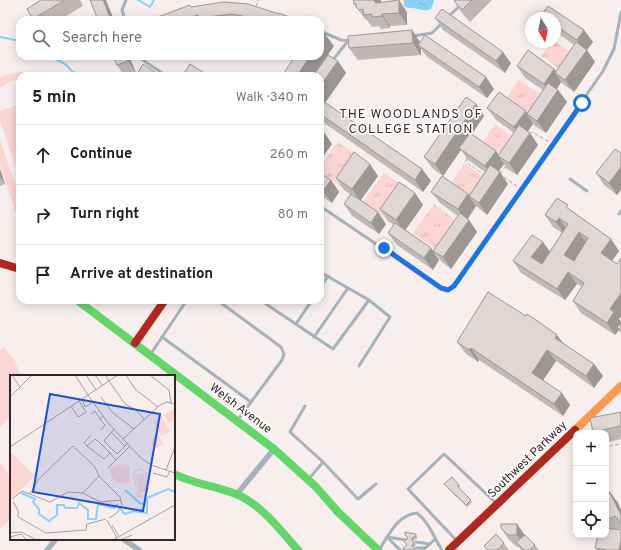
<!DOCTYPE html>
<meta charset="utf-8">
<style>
:root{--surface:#fff;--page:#f6f6f6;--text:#202124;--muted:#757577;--line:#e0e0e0}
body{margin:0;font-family:Overpass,sans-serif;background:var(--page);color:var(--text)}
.controls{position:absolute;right:12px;bottom:12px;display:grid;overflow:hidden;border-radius:8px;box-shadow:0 2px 10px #0003}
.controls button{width:36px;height:36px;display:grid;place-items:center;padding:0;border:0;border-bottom:1px solid var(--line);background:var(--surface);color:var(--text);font:20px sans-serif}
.compass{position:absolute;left:525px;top:12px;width:36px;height:36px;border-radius:50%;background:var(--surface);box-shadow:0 2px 10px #0003;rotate:170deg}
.stop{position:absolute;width:12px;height:12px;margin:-9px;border:3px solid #1a73e8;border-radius:50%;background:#fff}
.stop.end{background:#1a73e8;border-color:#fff;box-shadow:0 1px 4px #0008}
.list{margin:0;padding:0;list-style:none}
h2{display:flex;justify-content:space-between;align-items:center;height:52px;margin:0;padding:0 16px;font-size:17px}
h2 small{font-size:13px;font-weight:400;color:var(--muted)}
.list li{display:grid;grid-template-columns:26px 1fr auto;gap:12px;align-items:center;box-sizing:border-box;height:60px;padding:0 16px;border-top:1px solid var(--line)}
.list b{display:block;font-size:15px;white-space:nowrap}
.list em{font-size:13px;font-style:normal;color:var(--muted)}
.icon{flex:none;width:22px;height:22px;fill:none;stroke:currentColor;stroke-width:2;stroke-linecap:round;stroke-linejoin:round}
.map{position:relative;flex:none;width:621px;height:550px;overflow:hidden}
.search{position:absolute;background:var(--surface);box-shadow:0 2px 10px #0003;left:16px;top:16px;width:308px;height:44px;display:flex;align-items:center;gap:10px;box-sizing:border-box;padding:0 14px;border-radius:12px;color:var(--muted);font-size:15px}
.panel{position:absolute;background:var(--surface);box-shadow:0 2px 10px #0003;left:16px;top:72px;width:308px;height:232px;border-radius:12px}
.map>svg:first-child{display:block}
.grass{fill:url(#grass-tufts)}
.green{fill:#fbd5d1}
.water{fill:url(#water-ripples)}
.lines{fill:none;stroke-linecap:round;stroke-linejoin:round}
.stream{stroke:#89d1fa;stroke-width:2}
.path{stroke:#a8adb2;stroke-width:1;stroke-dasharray:4 2;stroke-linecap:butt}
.lane{stroke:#a5b2bb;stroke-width:3}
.street{stroke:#a5b2bb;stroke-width:5.5}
.fast{stroke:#63d668;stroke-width:8}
.slow{stroke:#ff974d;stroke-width:8}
.jam{stroke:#b3261e;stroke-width:8}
.wall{fill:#c0b8b7}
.shaded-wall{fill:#9c9695}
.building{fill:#dfd6d5;stroke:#9c9695;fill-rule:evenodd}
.route{stroke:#1a73e8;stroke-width:5}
.labels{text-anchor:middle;stroke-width:3.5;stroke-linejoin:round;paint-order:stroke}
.street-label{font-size:12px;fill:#302726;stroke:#fcfcfc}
.neighbourhood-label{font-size:13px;letter-spacing:1px;fill:#3c2b29;stroke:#fcfcfc}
.inset-river{fill:none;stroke:#89d1fa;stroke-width:2}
.inset-road{fill:none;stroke:#a89e9d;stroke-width:1}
.view{fill:#1d4ed8;fill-opacity:0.15;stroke:#1d4ed8;stroke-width:2}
.inset-edge{fill:none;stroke:#302726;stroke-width:2}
</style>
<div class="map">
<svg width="621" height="550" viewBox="0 0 621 550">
<defs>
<pattern id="grass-tufts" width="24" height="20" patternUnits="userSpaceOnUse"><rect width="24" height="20" fill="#fbd5d1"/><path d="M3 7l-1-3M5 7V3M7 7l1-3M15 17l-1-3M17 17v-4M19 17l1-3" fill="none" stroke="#d7b7b3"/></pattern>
<pattern id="water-ripples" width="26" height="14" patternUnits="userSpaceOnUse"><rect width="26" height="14" fill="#89d1fa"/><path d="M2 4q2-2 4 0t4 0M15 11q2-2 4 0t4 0" fill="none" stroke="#77b3d6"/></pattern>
</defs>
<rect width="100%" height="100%" fill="#f8eeed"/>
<g class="grass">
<path d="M555 41 576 57 564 72 541 56 551 42Z"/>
<path d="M519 80 548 99 535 117 507 97Z"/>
<path d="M495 124 515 139 504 156 483 141Z"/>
<path d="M338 142 362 159 342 187 320 172V167Z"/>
<path d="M465 163 490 182 477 201 451 183Z"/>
<path d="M384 173 407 189 387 219 362 203Z"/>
<path d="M434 204 461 225 441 253 413 233Z"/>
</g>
<g class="green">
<path d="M20 72 31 74 37 76H20V80L11 81 0 88V78L8 74Z"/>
<path d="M20 104V179L0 121V111Z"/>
<path d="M0 140 20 198V218L15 210 0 165Z"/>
<path d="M4 347 15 361 20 376H11V416L0 427V350Z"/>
<path d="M0 463 11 478V520L0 528Z"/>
</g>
<path class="water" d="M404 0H434C432 15 423 10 413 8 409 7 408 9 404 6Z"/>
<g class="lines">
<g class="stream">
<path d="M138 0 150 7 154 0"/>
<path d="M0 37 20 41"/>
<path d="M50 56 65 64 73 72 83 76"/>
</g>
<g class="path">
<path d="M256 7 258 0"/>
<path d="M530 134 532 132 549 142"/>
<path d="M467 158 466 162 483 174"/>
<path d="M500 174 505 167"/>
<path d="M504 177 518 187"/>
<path d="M606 451 609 446 621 444"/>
</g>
<g class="lane">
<path d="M448 17 466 0"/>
<path d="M125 20 122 10 126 0"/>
<path d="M320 31 341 40 352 41"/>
<path d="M413 36 432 33 443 22"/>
<path d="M138 56 147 63 167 76"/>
<path d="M332 61 348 41"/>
<path d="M570 179 587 191"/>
<path d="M320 206 441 288 448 290 454 286 603 71 614 49 621 12"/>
<path d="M619 214 621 211"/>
<path d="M320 288 328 276"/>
<path d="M217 300 281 347 284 354 282 360 237 421"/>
<path d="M260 300 333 349 369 300 320 272"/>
<path d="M296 324 312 300"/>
<path d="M162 337 251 402"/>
<path d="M314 337 348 288"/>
<path d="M150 355 187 300"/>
<path d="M359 366 390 317 369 300"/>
<path d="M305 406 290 432 323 462 308 480"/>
<path d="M323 462 358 499 376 484"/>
<path d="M387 537 406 540"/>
<path d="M387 537 400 550"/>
<path d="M457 541 408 489 444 454 497 504"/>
<path d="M416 542 430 544"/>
<path d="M416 548H425"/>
<path d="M379 550C389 535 397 515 417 513 429 522 434 538 442 550"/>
<path d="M423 550 435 539"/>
</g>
<g class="street">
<path d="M237 494 274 449"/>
<path d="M123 539 139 550"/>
<path d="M47 550 56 539"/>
</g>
<g class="fast">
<path d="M77 300 274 449 316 487 337 511 378 550"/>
<path d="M174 474C194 484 216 486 236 494 262 505 280 530 298 550"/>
</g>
<path class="slow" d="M575 430 621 386"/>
<g class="jam">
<path d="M0 263 20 269"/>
<path d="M135 343 165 300"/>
<path d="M449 550 575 430"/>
</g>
</g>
<g class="wall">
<path d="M41 0H80L83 6 59 20H34L27 9Z"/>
<path d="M455 0H492L470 22 462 13 454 1Z"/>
<path d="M381 2 407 12V25L390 26V28L381 29 379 26 372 27 368 21 365 19 354 4Z"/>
<path d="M548 6 584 30 593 42 587 50 595 62 574 92 563 84 561 82 557 89 558 90 567 102 546 133 535 126 533 124 528 131 530 133 538 145 517 175 506 168 504 164 498 171 500 172 508 184 487 215 476 206 468 219 477 232 451 269 442 262 433 251 458 216 440 203 431 192 442 176 469 195 485 172 468 160 461 150 443 176 433 169 424 157 466 97 476 104 484 116 472 134 496 151 499 155 514 133 496 120 487 108 499 92 526 111 527 113 543 90 525 78 517 66 528 50 554 69 556 71 574 45 555 31V18H543L541 16Z"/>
<path d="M192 7 297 20H150Z"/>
<path d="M435 18 511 63 505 73 443 30Z"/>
<path d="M420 42 494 89 487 98 426 56 421 49V55L358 60 349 48Z"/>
<path d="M334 46 324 60 338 61 346 73 325 103 422 169 431 181 423 192 320 120V76H282Z"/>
<path d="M113 56H129L136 73 128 76H124L117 65Z"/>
<path d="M621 153 617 195 604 185 596 173Z"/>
<path d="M0 169 5 184 0 186Z"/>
<path d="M320 173 331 180 339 192 332 203 320 195Z"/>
<path d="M378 176 361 200 386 224 379 234 352 216 344 204 350 194 344 190 336 178Z"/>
<path d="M415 193 423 205 405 230 431 248 439 260 433 270 397 245 388 233 394 225 388 221 380 209Z"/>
<path d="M571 210 611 239 619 251 612 261 619 319 621 322V333L619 330 615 335 581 313 573 301 582 287 577 284 565 300 521 273 513 261 543 242 550 252 562 233 553 227 545 215Z"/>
<path d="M457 342 564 344 594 364 603 376 594 388 556 361 543 380 570 405 563 416 479 360 478 362 466 354Z"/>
<path d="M621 412V439L606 443V433H594L593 432Z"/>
<path d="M444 484 459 485 460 487 459 488 472 502 467 507Z"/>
<path d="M609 491 618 503 621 510V529L619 530 621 550H597L595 548 606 535V493Z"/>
<path d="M517 524 525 535 535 545 539 550H521L519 547H517L509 540 501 528Z"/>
<path d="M416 534 417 536V539L414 540 413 542 416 545 413 548 415 550H403Z"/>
<path d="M504 543 509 550H487L484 546Z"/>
</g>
<g class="shaded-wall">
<path d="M103 0H106L114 20H111Z"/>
<path d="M373 0H381V12Z"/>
<path d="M399 0 407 12V25L399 13Z"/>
<path d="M382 14 390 26V28L382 16Z"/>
<path d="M412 30 420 42 418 45 421 49V55L413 43Z"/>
<path d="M584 30 593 42 587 50 595 62 574 92 565 80 585 52 577 40Z"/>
<path d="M325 34 334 46 313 76H297L310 56H320V42Z"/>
<path d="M503 52 511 63 505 73 496 61Z"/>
<path d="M126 56H129L136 73 128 61Z"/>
<path d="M338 61 346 73 322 107 320 104V86Z"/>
<path d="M554 69 560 76 555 73 561 82 552 96 544 84Z"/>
<path d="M486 77 494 89 487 98 479 87Z"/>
<path d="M558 90 567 102 546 133 537 121Z"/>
<path d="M476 104 484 116 461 150 459 148 461 150 443 176 435 164Z"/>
<path d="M526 111 528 115 527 114 533 124 522 139 514 127Z"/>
<path d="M324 132 332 144 320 161V137Z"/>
<path d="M530 133 538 145 517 175 509 163Z"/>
<path d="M496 151 501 158 498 156 504 164 494 178 485 166Z"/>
<path d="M370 164 378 176 360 201 352 189Z"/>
<path d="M621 167V190L617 195 609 183Z"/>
<path d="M0 169 5 184 0 177Z"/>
<path d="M422 169 431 181 423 192 415 180Z"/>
<path d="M500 172 508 184 487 215 479 203Z"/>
<path d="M331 180 339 192 332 203 323 191Z"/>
<path d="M415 193 423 205 404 232 396 220Z"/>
<path d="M468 194 470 197 469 196 476 206 466 221 458 209Z"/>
<path d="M378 212 386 224 379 234 371 223Z"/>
<path d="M559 218 567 230 564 234 556 222Z"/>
<path d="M469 220 477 232 451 269 443 257Z"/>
<path d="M579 232 587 244 573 267 564 255Z"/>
<path d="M611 239 619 251 609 265 601 253Z"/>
<path d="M543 242 551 253 540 269 531 257Z"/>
<path d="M431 248 439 260 433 270 424 258Z"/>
<path d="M568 272 577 284 565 300 557 289Z"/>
<path d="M621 293V317L619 319 621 322V327H617L619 330 615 335 607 323 610 309Z"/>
<path d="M557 335 566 347 555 338Z"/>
<path d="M471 348 479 360 478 362 469 350Z"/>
<path d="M547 350 556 361 540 385 532 373Z"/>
<path d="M594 364 603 376 594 388 586 376Z"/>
<path d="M562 393 570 405 563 416 554 404Z"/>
<path d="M609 491 618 503 621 510V515Z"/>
<path d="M517 524 525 536 526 547 517 535Z"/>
<path d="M621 541V550H619Z"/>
</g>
<g class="building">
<path d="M41 0H65L33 19 27 9Z"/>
<path d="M90 0H103L111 20H98Z"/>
<path d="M353 0H373L376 3 399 0V13L382 14V16L372 17V14L364 15 363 9 359 10 356 7V3L354 4Z"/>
<path d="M455 0H472L462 10 454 1Z"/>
<path d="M224 2 248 4 279 14V13L297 20H260L233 14 198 18V15L184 20H150L190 5 191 7Z"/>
<path d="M548 6 584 30 577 40 555 25V18H545L541 16Z"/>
<path d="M442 9 503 52 496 61 435 18Z"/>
<path d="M412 30 413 43 349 48 348 36Z"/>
<path d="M320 31 325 34 320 42Z"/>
<path d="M425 35 486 77 479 87 418 45Z"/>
<path d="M576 42 587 50 565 80 555 73Z"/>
<path d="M528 50 554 69 544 84 517 66Z"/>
<path d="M328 55 338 61 320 86V76H313Z"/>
<path d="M113 56H126L128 61 117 65Z"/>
<path d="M295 56H310L297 76H282Z"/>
<path d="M143 64 161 76H140L137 74Z"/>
<path d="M190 64 209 76H189L184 73Z"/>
<path d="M548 83 558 90 537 121 527 114Z"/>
<path d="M499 92 526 111 514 127 487 108Z"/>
<path d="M466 97 476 104 435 164 424 157Z"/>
<path d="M320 99 422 169 415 180 320 114Z"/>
<path d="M519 125 530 133 509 163 498 156Z"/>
<path d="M320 129 324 132 320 137Z"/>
<path d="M470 133 496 151 485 166 459 148Z"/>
<path d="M615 149 621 153V167L609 183 596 173Z"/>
<path d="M354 152 370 164 352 189 336 178Z"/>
<path d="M490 165 500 172 479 203 469 196Z"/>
<path d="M320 173 331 180 323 191 320 188Z"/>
<path d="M442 176 468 194 458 209 431 192Z"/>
<path d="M399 182 415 193 396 220 380 209Z"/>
<path d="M351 194 378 212 371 223 344 204Z"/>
<path d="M557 198 568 205 566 207 611 239 601 253 617 264 621 258V293L610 309 614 312 607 323 573 301 584 283 568 272 557 289 513 261 532 235 543 242 531 257 542 264 568 224 559 218 556 222 545 215ZM579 232 588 238 574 261 564 255Z"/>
<path d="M460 213 469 220 443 257 433 251Z"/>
<path d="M395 223 431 248 424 258 388 233Z"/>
<path d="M488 292 526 316 527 314 539 322 557 335 555 338 594 364 586 376 547 350 532 373 562 393 554 404 471 348 469 350 457 342Z"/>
<path d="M621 323V331L617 327Z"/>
<path d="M621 412V426L593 432 590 418Z"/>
<path d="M452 477 459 485 457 486 471 500 466 505 444 484Z"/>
<path d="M609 491 621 515V523L615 516 606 520V493Z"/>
<path d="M501 524H517V535H508L501 528Z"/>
<path d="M606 528 621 530V541L619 550H607L595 548 598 535H606Z"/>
<path d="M405 532 416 534 415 537 412 538V540L414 543 412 546 414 549V550H403V548L407 545 404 541 408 538 405 535Z"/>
<path d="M496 534 504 543 497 550H488L484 546Z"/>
<path d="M525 535 535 545 530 550H524L516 542Z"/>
</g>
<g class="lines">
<path class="route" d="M384 248 441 288 448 290 454 286 582 103"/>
</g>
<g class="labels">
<g class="street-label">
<text transform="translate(241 408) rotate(37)" y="4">Welsh Avenue</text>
<text transform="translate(527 459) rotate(-44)" y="4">Southwest Parkway</text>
</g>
<g class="neighbourhood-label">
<text x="411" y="118">THE WOODLANDS OF<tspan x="411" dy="15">COLLEGE STATION</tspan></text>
</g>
</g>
<g transform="translate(10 375)">
<rect width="165" height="165" fill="#f8eeed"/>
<path d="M165 34V45L158 48 154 40ZM152 41 160 57 151 61 143 46ZM148 59 153 69 143 74 141 66ZM0 77 25 101 1 123 0 122ZM110 89 119 90 120 107 108 108 101 102 100 93ZM131 93 137 98 139 116 134 123 127 122 123 96ZM131 95 135 98 138 116 133 121 128 118 125 100 126 96ZM134 98 137 116 129 118 126 100Z" fill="#fbd5d1" fill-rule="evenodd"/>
<path class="inset-river" d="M115 115 130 128 137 130M11 118 25 124 23 127 29 134V139L39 146 47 140V130H54L55 133H67L69 128 78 135V144H86L88 129 104 133 107 130 115 139 124 136 137 138V123L158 114 165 117"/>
<path class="inset-road" d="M2 0 10 12M65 0 78 20M76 0 86 15M85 0 92 10M95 0 115 29 126 35 134 44M116 0 125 14 148 32M140 0 159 15 161 28M78 20 98 48 131 83 141 90 165 98M0 22 22 0M91 22 103 38 124 54M72 24 75 32 83 27M61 31 68 42 76 37 69 26M81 39 85 36 90 44M104 54 94 66 107 79 117 69M91 55 95 50 90 44 93 41M101 57 115 71M113 64 150 30 157 27 165 29M77 71 74 68 81 60M0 72 108 0M100 78 94 84 77 71 85 64 88 66 100 78 106 85M98 93 120 71M156 95 165 72M143 98 157 102 160 96M73 118 89 101M20 119 28 105 63 71 85 92 89 101 110 122 112 130 107 138 99 143M2 124 12 116 40 127 58 117 73 118 90 127 111 125M3 127 8 135V142L36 158 76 155 77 149 96 144M97 145 107 163M102 150 109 161M0 158 11 157 27 165M0 162 11 159 17 165M103 165 165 130M110 165 122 160"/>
<path class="view" d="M40 19 150 39 133 136 23 117Z"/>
<rect width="165" height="165" class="inset-edge"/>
</g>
</svg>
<div class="controls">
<button>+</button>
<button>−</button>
<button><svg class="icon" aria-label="locate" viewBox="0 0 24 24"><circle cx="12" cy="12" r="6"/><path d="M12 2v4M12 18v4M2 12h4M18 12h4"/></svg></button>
</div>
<svg class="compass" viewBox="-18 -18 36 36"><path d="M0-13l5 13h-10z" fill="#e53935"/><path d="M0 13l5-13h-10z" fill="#757577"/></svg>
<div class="stop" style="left:582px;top:103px"></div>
<div class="stop end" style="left:384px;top:248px"></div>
<div class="search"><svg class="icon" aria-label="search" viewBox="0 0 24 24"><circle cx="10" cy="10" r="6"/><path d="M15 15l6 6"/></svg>Search here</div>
<section class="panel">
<h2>5 min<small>Walk · 340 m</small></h2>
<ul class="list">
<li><svg class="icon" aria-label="ahead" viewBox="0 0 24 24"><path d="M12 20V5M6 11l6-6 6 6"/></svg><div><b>Continue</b></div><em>260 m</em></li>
<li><svg class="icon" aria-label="right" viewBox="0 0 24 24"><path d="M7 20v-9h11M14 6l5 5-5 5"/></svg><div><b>Turn right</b></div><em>80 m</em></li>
<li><svg class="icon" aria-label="arrive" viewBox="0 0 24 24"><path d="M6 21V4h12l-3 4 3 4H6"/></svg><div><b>Arrive at destination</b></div></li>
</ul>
</section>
</div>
